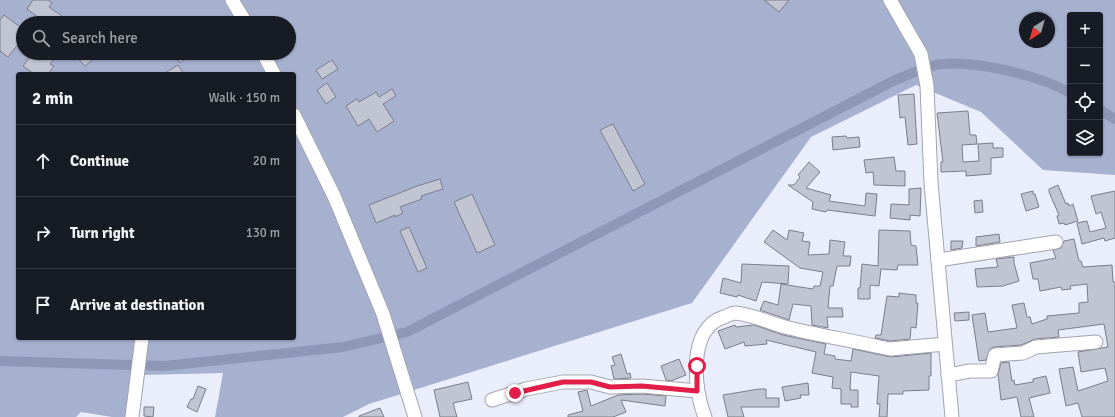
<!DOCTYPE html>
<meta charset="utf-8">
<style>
:root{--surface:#171b24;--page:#242831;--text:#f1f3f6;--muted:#9ea1a6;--line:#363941}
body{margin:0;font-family:Signika,sans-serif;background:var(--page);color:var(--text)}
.controls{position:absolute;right:12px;top:12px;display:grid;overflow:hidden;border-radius:4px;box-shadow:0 1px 3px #0004}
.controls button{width:36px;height:36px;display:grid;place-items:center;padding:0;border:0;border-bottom:1px solid var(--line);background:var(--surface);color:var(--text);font:20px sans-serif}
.compass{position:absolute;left:1019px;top:12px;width:36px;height:36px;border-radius:50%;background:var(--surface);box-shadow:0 1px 3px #0004;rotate:217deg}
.stop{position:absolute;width:12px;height:12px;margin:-9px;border:3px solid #e11d48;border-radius:50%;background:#fff}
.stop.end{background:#e11d48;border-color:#fff;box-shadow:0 1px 4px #0008}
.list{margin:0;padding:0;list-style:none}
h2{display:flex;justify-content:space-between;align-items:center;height:52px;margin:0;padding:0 16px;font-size:17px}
h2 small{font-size:13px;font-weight:400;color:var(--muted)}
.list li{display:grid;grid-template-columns:26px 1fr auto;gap:12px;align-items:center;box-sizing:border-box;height:72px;padding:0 16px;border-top:1px solid var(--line)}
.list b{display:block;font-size:15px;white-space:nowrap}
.list em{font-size:13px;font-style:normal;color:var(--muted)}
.icon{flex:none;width:22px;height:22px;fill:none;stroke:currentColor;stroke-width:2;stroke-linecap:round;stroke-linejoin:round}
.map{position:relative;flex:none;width:1115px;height:417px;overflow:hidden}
.search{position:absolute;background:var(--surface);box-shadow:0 1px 3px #0004;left:16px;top:16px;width:280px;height:44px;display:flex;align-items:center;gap:10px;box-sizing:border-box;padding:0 14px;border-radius:22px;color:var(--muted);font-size:15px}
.panel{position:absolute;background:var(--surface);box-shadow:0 1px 3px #0004;left:16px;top:72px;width:280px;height:268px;border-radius:4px}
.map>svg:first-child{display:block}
.forest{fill:#a6b1d0;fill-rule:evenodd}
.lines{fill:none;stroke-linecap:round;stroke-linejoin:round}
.canal{stroke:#8e97b6;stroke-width:10}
.building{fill:#c1c5d2;stroke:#7a7e89}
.minor-casing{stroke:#a1a5b1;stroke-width:15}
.minor{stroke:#fff;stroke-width:13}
.route{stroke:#e11d48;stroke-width:5}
</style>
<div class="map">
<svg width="1115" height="417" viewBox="0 0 1115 417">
<rect width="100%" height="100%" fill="#eaeefb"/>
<path class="forest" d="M0 0H1115V175L1043 170 981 112 916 85 811 137 692 303 369 404 343 417H215L223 373 144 375 137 417H112L81 412 76 417H0ZM1070 15H1100V153H1070ZM1025 18H1049V42H1025ZM23 23H289V53H23ZM18 74H294V338H18Z"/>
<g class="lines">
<g class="canal">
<path d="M1100 110 1115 119"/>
<path d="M0 361 164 366 343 347 407 332 895 80C909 75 927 65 942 64 977 61 1039 75 1070 93"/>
</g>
</g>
<g class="building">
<path d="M33 0H48L52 3 49 7 62 16 57 23H46L27 9Z"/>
<path d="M764 0H789L779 12Z"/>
<path d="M4 15 23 29V38L8 57 0 51V20Z"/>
<path d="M33 53H47L54 59 50 64 54 66 48 74H34L23 66Z"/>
<path d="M73 53H92L96 57 85 66Z"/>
<path d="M179 53H193L180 63 175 56Z"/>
<path d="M332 60 338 69 322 79 316 70Z"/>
<path d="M178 65 184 74H163Z"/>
<path d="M327 83 336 97 326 104 317 90Z"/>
<path d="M392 89 396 96 383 104 394 121 377 132 369 119 358 126 346 106 357 99 359 102 376 92 379 97Z"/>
<path d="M914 94 917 144 908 145 905 117 900 118 898 95Z"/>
<path d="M968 111 970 135H976L977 144 962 145 963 162 979 161 978 144 993 143V148H1003V157L991 158V174L966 176V171L941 172V162H943L937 113Z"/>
<path d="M613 124 645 184 633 191 600 130Z"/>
<path d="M846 136 847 138 859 137 860 147 833 150 832 137Z"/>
<path d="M894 157 896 171H905V186L874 185 873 172 866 173 864 160Z"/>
<path d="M809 162 820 172 806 188 831 195 829 201 865 206 866 193 877 194 875 216 827 210 826 212 812 209 813 202 788 185H794L800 177 798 175Z"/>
<path d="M440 179 443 189 421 196 422 199 400 207 403 213 395 217V215L376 223 369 205 417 186Z"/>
<path d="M1058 185 1066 204 1068 203 1069 206 1073 204 1078 221 1065 225 1064 223 1059 224 1057 216 1059 215 1049 192V189Z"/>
<path d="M921 188 920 216 910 215V220L890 218 891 204 909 205V189Z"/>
<path d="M1033 191V194H1035L1039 207 1026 211 1021 194Z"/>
<path d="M1115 191V238L1105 241 1104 238 1082 244 1077 223 1087 221 1090 232 1106 228 1101 212 1096 214 1091 196Z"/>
<path d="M472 194 495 245 477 253 454 202Z"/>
<path d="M982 200 983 212 975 213 974 201Z"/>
<path d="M409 227 427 268 418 272 400 231Z"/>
<path d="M773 230 787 240 789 230 804 233 802 241 810 242 808 255 829 254 830 240 845 242 843 256H851L850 266H837L833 286H830L828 308H842L843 317H827L828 328 812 325 811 306 793 304 789 320 760 310 764 301 778 305 781 284 813 289 814 286H820L823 272 800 268 764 242Z"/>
<path d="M879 230 910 231 911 245 916 246 918 265H898L897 270 881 269 879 286 870 285V299H858V288H860L862 264 878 266Z"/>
<path d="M999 234 1000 242 976 246V237Z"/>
<path d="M1074 239 1079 261H1081L1083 267 1112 265 1113 282H1115V417H1082L1078 403 1066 406 1059 369 1073 367 1078 391 1108 381 1105 368 1081 372 1078 352 1108 347 1104 324 1058 330 1059 337 1035 339 1021 345 994 347 990 349 986 360 979 361 972 315 985 313 988 332 1017 328 1012 305 1024 303 1027 317H1030L1032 324 1047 319V316L1079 313V303L1088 302 1087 284 1070 286 1071 289 1062 290 1061 287 1040 291 1038 279H1033L1030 263 1056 258 1053 250 1061 248 1064 241Z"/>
<path d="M951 241H963L962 248 951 250Z"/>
<path d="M1014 257V263L1019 281 1003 286 977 287 975 269 998 267 996 259Z"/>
<path d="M742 264 789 266 788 284 762 282 756 301 738 295 737 297 720 293 723 278 741 283Z"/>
<path d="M899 293 916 295V303H918L916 328 911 327 910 339 890 341 875 338 876 335H881L887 296 899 297Z"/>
<path d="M969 312V320L955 321 954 313Z"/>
<path d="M735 325 736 327 754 325 783 335 826 344 824 354 835 356V359L851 361 853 349 891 357 931 353V376H929V390L903 391V394H888L887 417H879L880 404H877L879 376 851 372 850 390H858V407H851V404H841V389L832 388 833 377 812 373 816 352 766 340 767 344 745 346 744 342 725 349 718 331Z"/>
<path d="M621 354 627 374 630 373 631 378 614 379 611 366 615 365 612 357Z"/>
<path d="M679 359 686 375 671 381 666 380 661 366Z"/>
<path d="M1009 362 1012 381 1014 380 1015 385 1033 382V379L1046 376 1050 393 1029 398 1034 417H1021L1017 397 1001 400 998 374 1001 363Z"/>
<path d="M468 382 472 399 453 403 457 417H440L434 390Z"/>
<path d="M808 383 809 395H800L801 398 785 401 782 387Z"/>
<path d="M198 386 206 389 197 412 187 407 191 399H193Z"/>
<path d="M759 389H766V398H779V407H741L744 417H728L723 395Z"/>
<path d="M587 390 591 406 618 395 642 394 666 396 665 406 621 400 626 412 613 417H568V415L583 411 578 392Z"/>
<path d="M144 407H154L153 417 144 416Z"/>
<path d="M380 408 384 417H359V416Z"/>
</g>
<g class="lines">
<defs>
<g id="minor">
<path d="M232 0 246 23"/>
<path d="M890 0 921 54 927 86 931 183 952 417"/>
<path d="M263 53 274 74"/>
<path d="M294 115 334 196 383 314 415 417"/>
<path d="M938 260 1056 242"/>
<path d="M948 375 970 371H991L995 355 1023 353 1036 347 1096 342"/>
<path d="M492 400 526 389 563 382H591L610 387 642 386 697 391"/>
<path d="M132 417 142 338"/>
<path d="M705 417C694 390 687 328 724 317 727 316 732 313 735 313 752 314 769 323 785 327 816 335 849 340 880 347L890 349 945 344"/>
</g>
</defs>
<use href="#minor" class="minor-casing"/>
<use href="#minor" class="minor"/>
</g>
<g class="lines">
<path class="route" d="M515 393 563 382H591L610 387 642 386 697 391V366"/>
</g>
</svg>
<div class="controls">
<button>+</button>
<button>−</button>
<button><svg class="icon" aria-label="locate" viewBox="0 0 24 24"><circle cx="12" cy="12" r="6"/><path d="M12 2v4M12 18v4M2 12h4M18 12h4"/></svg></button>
<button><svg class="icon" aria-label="layers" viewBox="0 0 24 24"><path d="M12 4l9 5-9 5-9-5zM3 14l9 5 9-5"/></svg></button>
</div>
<svg class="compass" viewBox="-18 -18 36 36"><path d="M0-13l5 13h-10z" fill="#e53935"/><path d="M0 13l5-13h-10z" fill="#9ea1a6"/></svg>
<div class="stop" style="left:697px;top:366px"></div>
<div class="stop end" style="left:515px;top:393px"></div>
<div class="search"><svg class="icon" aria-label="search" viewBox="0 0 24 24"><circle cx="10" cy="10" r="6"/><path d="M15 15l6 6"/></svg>Search here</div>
<section class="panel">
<h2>2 min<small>Walk · 150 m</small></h2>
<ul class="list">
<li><svg class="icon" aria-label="ahead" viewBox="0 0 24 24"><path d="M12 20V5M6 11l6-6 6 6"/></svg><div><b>Continue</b></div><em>20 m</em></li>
<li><svg class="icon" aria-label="right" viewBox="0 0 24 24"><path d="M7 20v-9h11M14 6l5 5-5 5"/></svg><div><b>Turn right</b></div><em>130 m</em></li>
<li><svg class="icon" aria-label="arrive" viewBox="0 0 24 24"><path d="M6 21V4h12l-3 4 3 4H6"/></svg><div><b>Arrive at destination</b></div></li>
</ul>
</section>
</div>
